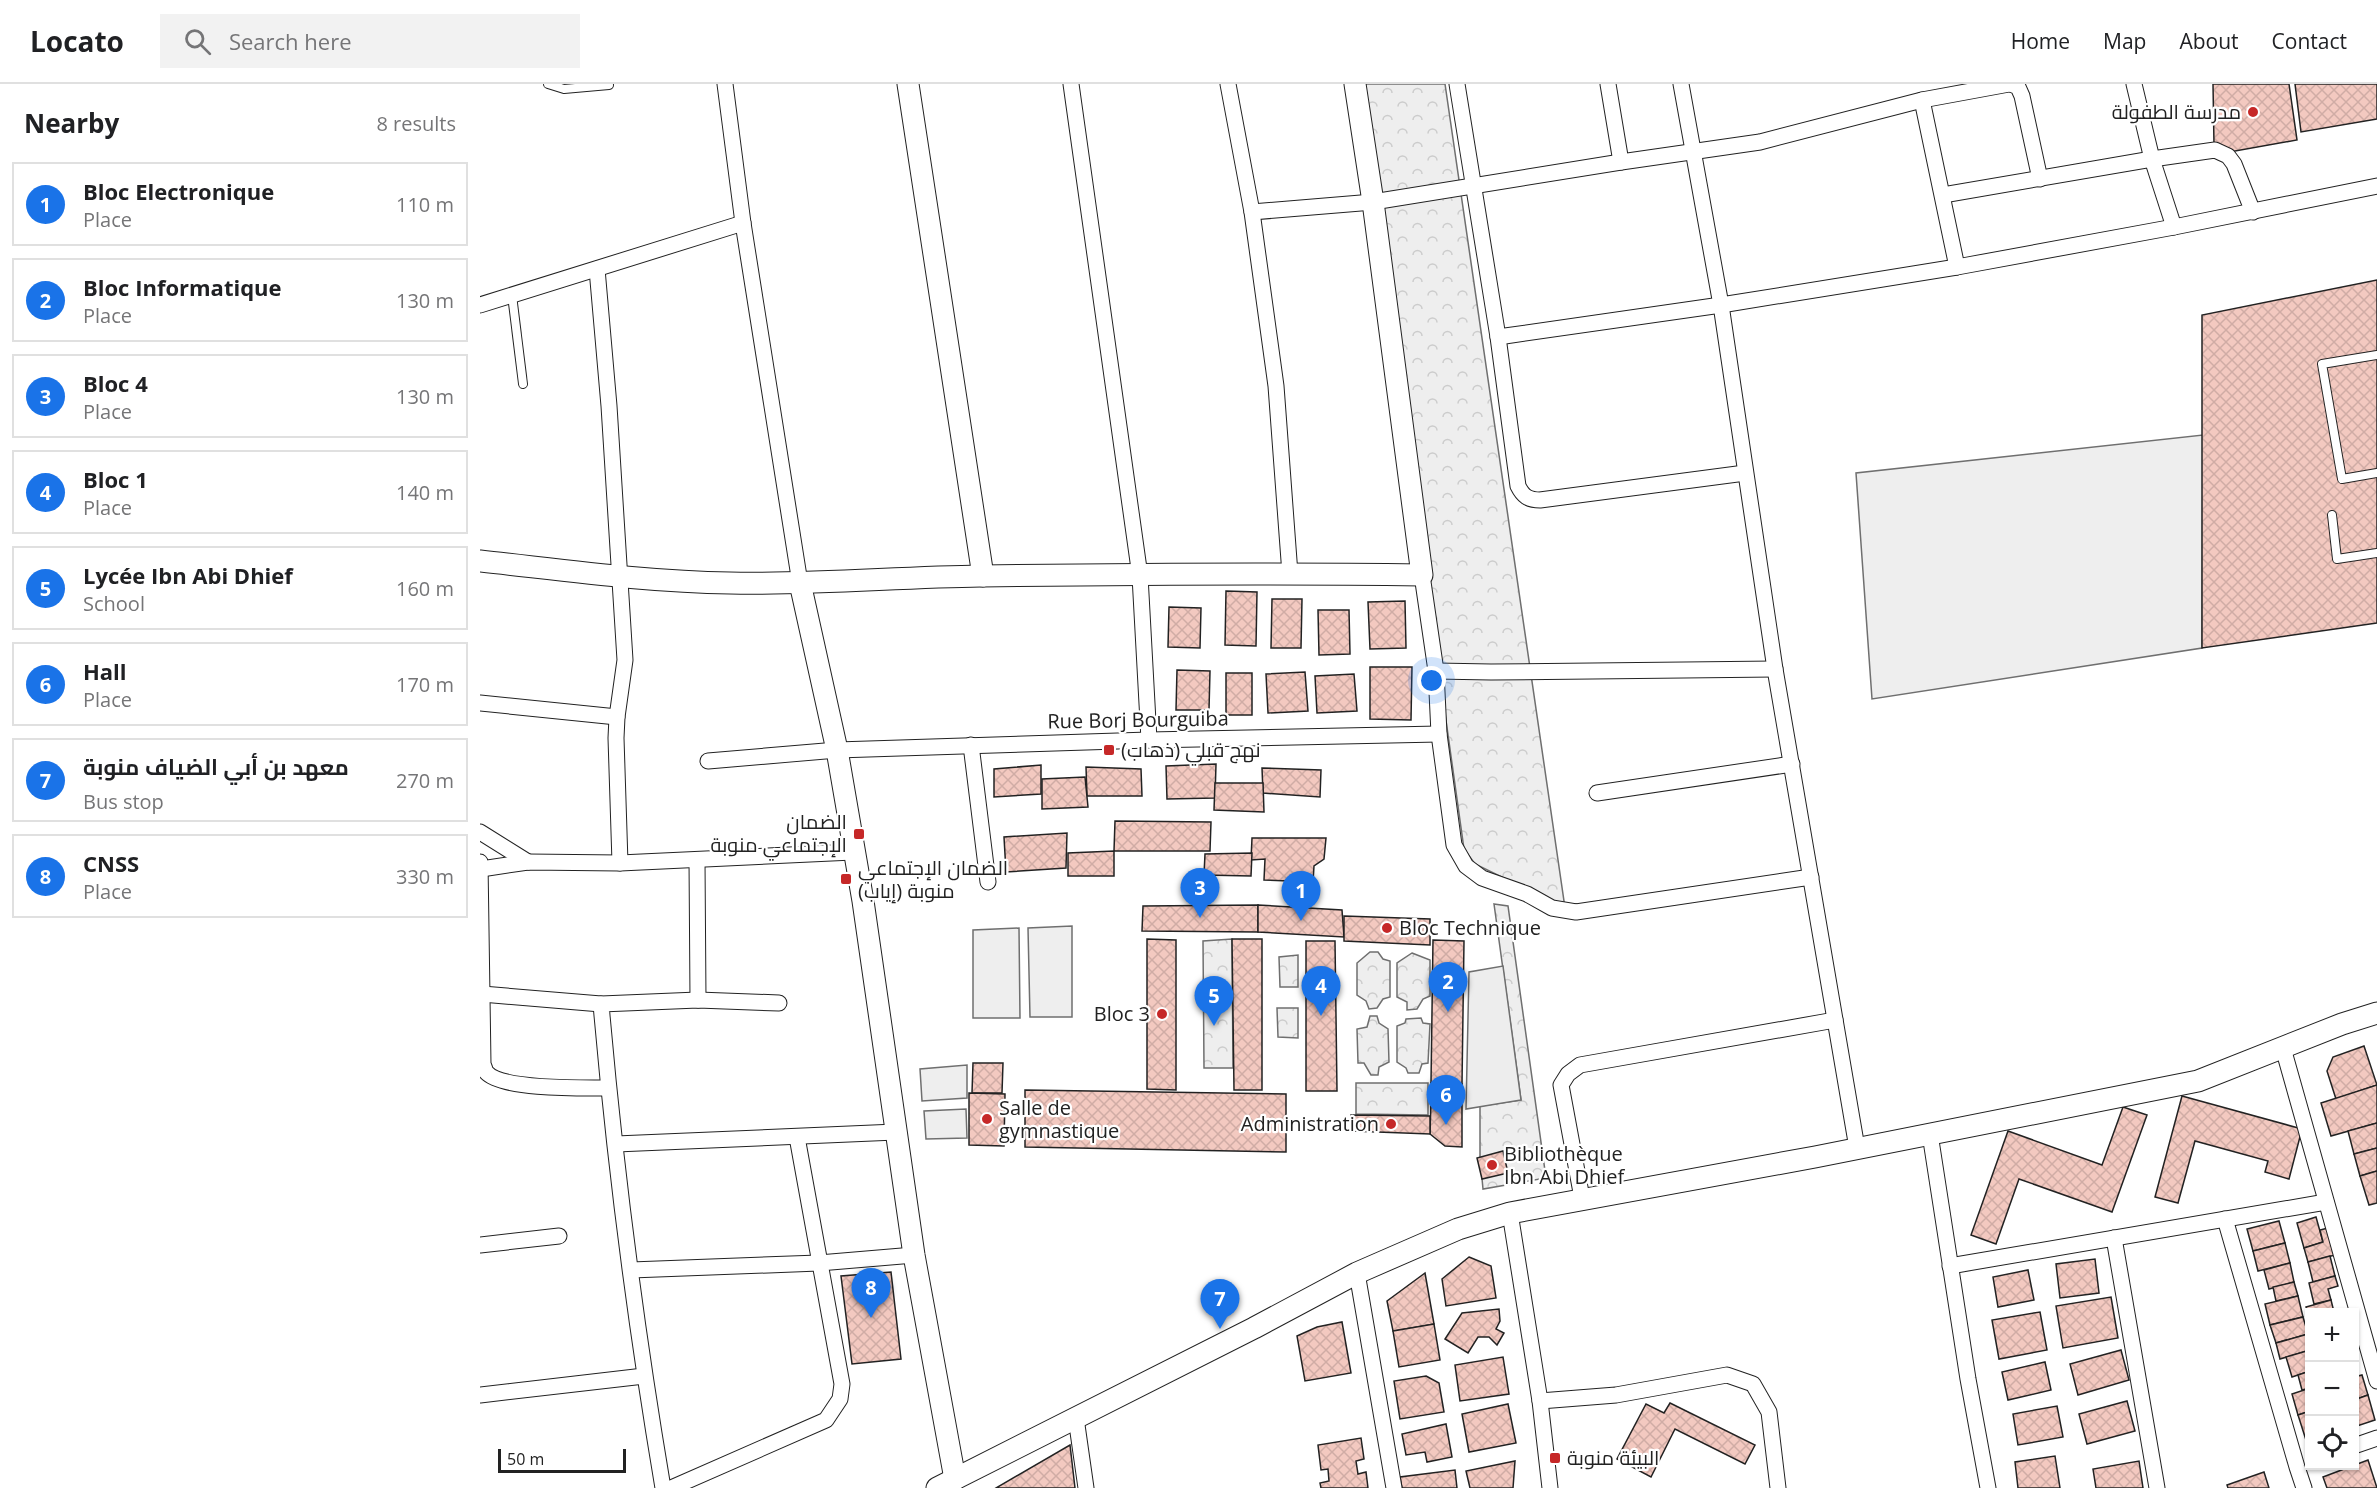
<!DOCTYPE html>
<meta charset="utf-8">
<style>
:root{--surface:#fff;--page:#f2f2f2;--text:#202124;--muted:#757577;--line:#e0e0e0;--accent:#1a73e8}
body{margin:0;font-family:"Open Sans",Cairo,sans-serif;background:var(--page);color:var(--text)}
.controls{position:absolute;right:18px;bottom:18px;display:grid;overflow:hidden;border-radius:0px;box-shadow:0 2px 4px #0004}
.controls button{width:54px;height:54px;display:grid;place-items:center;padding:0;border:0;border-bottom:2px solid var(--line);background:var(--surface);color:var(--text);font:30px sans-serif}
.scale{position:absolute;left:18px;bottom:15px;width:128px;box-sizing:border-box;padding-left:6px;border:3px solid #222;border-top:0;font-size:16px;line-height:21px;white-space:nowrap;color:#222;-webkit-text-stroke:4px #fff;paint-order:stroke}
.you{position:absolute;left:952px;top:597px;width:21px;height:21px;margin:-15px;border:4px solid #fff;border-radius:50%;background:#1a73e8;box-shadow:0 0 0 9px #1a73e833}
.badge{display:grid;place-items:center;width:39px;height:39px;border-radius:50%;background:var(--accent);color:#fff;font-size:20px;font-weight:700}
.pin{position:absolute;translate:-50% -50px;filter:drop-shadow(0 2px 3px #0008)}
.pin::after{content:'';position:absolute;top:32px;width:21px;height:18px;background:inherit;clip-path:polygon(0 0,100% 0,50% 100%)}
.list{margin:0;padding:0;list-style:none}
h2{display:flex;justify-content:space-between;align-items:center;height:78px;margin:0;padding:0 24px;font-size:26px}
h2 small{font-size:20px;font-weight:400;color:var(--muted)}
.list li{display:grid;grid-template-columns:39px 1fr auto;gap:18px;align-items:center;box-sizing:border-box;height:84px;margin:0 12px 12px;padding:0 12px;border:2px solid var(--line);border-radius:0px}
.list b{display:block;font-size:22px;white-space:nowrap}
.list p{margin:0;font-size:20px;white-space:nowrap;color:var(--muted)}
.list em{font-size:20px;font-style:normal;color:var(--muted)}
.icon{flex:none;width:33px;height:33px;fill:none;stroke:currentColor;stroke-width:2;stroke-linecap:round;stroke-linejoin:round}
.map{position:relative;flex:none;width:1897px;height:1404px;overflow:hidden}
header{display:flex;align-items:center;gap:36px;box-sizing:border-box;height:84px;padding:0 30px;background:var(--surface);border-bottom:2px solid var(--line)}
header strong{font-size:28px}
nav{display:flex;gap:33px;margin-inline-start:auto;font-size:21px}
.search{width:420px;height:54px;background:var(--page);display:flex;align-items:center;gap:15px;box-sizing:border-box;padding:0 21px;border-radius:0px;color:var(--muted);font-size:22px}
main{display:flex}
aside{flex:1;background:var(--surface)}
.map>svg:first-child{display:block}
.park{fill:url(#park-crowns);stroke:#6f6f6f;stroke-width:1.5}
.pitch{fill:#eee;stroke:#6f6f6f;stroke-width:1.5}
.parking{fill:#ededed;stroke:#6f6f6f;stroke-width:1.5}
.building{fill:url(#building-cross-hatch);stroke:#222;stroke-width:1.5}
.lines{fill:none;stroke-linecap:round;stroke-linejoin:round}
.lane-casing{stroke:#222;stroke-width:10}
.street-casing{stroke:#222;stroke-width:17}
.secondary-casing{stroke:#222;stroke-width:23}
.lane{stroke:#fff;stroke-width:8}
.street{stroke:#fff;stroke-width:15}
.secondary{stroke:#fff;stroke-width:21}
.poi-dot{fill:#c62828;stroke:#fff;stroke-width:2}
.labels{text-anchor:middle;stroke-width:4.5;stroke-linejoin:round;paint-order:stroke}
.poi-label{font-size:20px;fill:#222;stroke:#fff;text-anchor:start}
.street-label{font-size:20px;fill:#222;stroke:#fff}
</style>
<header>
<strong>Locato</strong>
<div class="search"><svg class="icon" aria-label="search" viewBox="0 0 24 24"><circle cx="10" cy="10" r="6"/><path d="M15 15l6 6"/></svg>Search here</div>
<nav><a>Home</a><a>Map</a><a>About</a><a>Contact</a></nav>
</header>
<main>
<aside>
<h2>Nearby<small>8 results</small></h2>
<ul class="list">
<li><span class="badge">1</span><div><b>Bloc Electronique</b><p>Place</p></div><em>110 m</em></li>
<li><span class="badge">2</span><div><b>Bloc Informatique</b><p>Place</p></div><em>130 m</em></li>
<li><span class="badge">3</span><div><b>Bloc 4</b><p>Place</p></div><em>130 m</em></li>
<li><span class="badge">4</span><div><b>Bloc 1</b><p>Place</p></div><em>140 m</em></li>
<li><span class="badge">5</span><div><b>Lycée Ibn Abi Dhief</b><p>School</p></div><em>160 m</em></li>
<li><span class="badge">6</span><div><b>Hall</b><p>Place</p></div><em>170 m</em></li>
<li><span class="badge">7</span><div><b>معهد بن أبي الضياف منوبة</b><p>Bus stop</p></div><em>270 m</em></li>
<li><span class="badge">8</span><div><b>CNSS</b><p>Place</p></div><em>330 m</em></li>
</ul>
</aside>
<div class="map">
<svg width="1897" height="1404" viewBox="0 0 1897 1404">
<defs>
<pattern id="park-crowns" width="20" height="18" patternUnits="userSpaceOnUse" patternTransform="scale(1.5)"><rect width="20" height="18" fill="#eee"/><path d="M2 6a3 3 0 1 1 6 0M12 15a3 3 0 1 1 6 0" fill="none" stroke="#ccc"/></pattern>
<pattern id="building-cross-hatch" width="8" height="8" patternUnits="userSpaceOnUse" patternTransform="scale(1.5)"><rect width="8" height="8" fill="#f3c9c0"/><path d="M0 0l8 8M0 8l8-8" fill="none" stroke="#d0aca5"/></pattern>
</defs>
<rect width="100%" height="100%" fill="#fff"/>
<g class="park">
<path d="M877 0H965L1085 824 995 780 984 765Z"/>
<path d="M1014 820 1028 822 1066 1094 1003 1105 1000 1073V1022L1041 1016Z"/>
<path d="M752 855 753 984H724L723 857Z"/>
<path d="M890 868H898L903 875 910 877V913L903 915 897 924 889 925 886 917 877 911V879Z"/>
<path d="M932 869 950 876V912L943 915 937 925 927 926V918L917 913V879Z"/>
<path d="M818 871V903H800L799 873Z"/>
<path d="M797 924H818V954L798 953Z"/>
<path d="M890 932H897L899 939 908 945 909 978 899 983 898 991H891L884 979H878L877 945 887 943Z"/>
<path d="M941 934 943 939 950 940 948 979 942 980 939 989H928L926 984 917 978V942L925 939 926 935Z"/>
<path d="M876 999H948V1031L876 1030Z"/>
</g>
<g class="pitch">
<path d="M1723 351 1722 564 1392 615 1376 389Z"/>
<path d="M592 842V933H550L548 844Z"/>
<path d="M539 844 540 934H493V846Z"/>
<path d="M487 981V1014L442 1017 440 985Z"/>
<path d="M486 1025 487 1054 446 1055 444 1027Z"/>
</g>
<path class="parking" d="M1023 882 1041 1016 986 1025 989 888Z"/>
<g class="building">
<path d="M1733 0H1809L1817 56 1744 69 1734 61Z"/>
<path d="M1815 0H1897V35L1821 48Z"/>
<path d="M1897 196V539L1722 564V231Z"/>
<path d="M746 507 777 508 776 562 745 561Z"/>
<path d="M792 515H822L821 564H791Z"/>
<path d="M925 517 926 564 890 565 888 518Z"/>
<path d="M689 523 721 524 720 564 688 563Z"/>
<path d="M838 526H869L870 570 839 571Z"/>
<path d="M890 583H932L931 636 890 635Z"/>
<path d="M697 586 730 587 729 626H696Z"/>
<path d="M825 588 828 627 788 629 786 590Z"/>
<rect x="746" y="589" width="26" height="42"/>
<path d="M874 590 877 627 837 629 835 592Z"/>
<path d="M736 680 735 714 687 715 686 682Z"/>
<path d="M561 681V710L514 713V685Z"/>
<path d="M606 683 661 685 662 712H607Z"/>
<path d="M782 684 841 686 840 713 783 709Z"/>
<path d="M605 693 608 723 562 725V695Z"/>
<path d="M735 699H783L784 728 734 726Z"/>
<path d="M635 737 731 738 730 767H634Z"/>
<path d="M587 749 586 784 526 788 524 753Z"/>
<path d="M772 754H846L844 775 834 782 833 798 784 796 785 775 771 776Z"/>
<path d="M634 767V792H588V769Z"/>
<path d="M772 769 771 792 724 791 725 770Z"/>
<path d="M778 821V848L662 847 663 822Z"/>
<path d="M778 821 862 826 864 853 778 848Z"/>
<path d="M864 832 950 835V861L864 857Z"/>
<path d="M667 855 696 856V1006L667 1005Z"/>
<path d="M752 855H782V1006H754Z"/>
<path d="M953 856 984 857 982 1000 951 999Z"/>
<path d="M826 857H855L857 1007H826Z"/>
<path d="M1884 962 1897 1001 1856 1015 1847 987 1853 973Z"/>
<path d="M493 979H523L522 1009H492Z"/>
<path d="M951 999 982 1000V1017L951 1016Z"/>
<path d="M1897 1001V1039L1851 1052 1841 1019Z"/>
<path d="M545 1006 806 1010V1068L545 1063Z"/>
<path d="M489 1009 525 1010 524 1062 489 1061Z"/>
<path d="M1702 1012 1822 1045 1809 1095 1785 1088 1788 1077 1715 1057 1698 1119 1675 1113Z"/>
<path d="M951 1016 982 1017V1063L965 1062 950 1050Z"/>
<path d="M1643 1023 1667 1031 1632 1128 1539 1095 1516 1160 1491 1151 1528 1047 1622 1081Z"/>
<path d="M871 1031 950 1032V1050L871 1047Z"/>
<path d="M1897 1039V1064L1874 1070 1868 1047Z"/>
<path d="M1897 1064V1087L1880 1092 1874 1070Z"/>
<path d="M1023 1067 1028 1089 1002 1095 997 1074Z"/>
<path d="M1897 1087V1119L1889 1121 1880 1092Z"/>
<path d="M1836 1133 1843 1158 1824 1164 1817 1139Z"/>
<path d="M1799 1137 1805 1159 1773 1167 1767 1145Z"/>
<path d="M1852 1143 1859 1170 1828 1178 1824 1164 1843 1158 1840 1146Z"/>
<path d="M1805 1159 1810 1179 1778 1187 1773 1167Z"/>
<path d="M1850 1172 1855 1192 1833 1198 1828 1178Z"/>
<path d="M989 1173 1011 1182 1016 1214 966 1222 962 1195Z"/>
<path d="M1615 1175 1619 1209 1580 1214 1576 1180Z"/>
<path d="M1810 1179 1814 1198 1789 1205 1784 1186Z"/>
<path d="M1548 1186 1554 1216 1518 1223 1513 1193Z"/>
<path d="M411 1188 421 1275 372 1280 361 1192Z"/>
<path d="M945 1189 954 1240 913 1247 907 1217Z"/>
<path d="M1855 1192 1858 1202 1848 1205 1851 1216 1834 1220 1829 1199Z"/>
<path d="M1814 1198 1818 1212 1796 1217 1793 1203Z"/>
<path d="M1818 1212 1823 1233 1790 1241 1785 1220Z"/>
<path d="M1631 1213 1638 1254 1583 1264 1576 1222Z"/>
<path d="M1851 1216 1854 1228H1830V1235L1826 1223Z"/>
<path d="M1019 1225 1020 1237 1016 1245 1024 1249 1017 1261 1009 1253H998L988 1269 965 1255 982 1229Z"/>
<path d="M1560 1228 1567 1266 1519 1275 1512 1236Z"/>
<path d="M1823 1233 1828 1250 1796 1259 1790 1241Z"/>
<path d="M862 1238 871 1289 825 1297 817 1252 837 1243Z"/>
<path d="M954 1240 960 1276 919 1283 913 1247Z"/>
<path d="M1828 1250 1830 1266 1800 1275 1796 1259Z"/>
<path d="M1641 1266 1649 1296 1598 1311 1590 1280Z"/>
<path d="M1830 1266V1287L1812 1293 1806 1273Z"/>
<path d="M1023 1273 1029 1310 980 1317 975 1281Z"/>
<path d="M1565 1278 1571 1306 1528 1316 1522 1288Z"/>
<path d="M1830 1287V1304L1822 1306 1818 1291Z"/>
<path d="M1882 1291 1888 1311 1874 1316V1293Z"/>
<path d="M946 1292 959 1299 964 1328 920 1335 914 1297Z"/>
<path d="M1830 1304V1327L1818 1331 1812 1310Z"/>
<path d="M1888 1311 1895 1336 1874 1343V1316Z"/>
<path d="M1647 1317 1655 1347 1607 1360 1599 1330Z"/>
<path d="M1190 1319 1275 1361 1265 1380 1195 1345 1171 1393 1137 1375 1166 1320 1184 1329Z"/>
<path d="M1028 1320 1036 1359 989 1368 982 1330Z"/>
<path d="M1577 1322 1583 1353 1538 1361 1533 1330Z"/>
<path d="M1830 1327V1355L1826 1356 1818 1331Z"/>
<path d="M966 1340 972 1373 947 1378 945 1368 926 1371 922 1350Z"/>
<path d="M881 1354 884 1375 876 1377 878 1390 886 1388 888 1404H841L840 1399 849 1397 848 1385 841 1386 838 1361Z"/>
<path d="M590 1361 595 1404H516Z"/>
<path d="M1575 1372 1580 1404H1538L1535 1378Z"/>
<path d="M1888 1376 1897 1404H1847L1843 1393Z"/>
<path d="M1035 1377 1033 1404H990L986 1387Z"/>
<path d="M1659 1377 1663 1404H1616L1613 1385Z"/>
<path d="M975 1386 977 1404H922L920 1393Z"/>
<path d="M1784 1388 1789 1404H1748L1747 1401Z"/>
</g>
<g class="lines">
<defs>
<g id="lane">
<path d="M68 0 84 5 129 1"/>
<path d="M32 211 43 300"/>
<path d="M1897 271 1842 280 1862 395 1897 389"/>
<path d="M1852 431 1857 475 1897 469"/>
</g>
<g id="street">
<path d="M245 0 263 139 320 499"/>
<path d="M591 0 660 492 669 656"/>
<path d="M748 0 772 128 796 302 810 490"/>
<path d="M977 0 1018 253 1038 402C1043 412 1048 416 1060 416L1265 389"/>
<path d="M1128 0 1141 78"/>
<path d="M1201 0 1241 221 1295 585 1377 1064"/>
<path d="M1531 0 1538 3 1542 12 1560 95"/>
<path d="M1654 0 1672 75 1694 143"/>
<path d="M1442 16 1477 183"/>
<path d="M1463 111 1672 75 1735 66 1748 72 1754 80 1773 128"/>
<path d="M772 128 893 118 1141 78 1280 58 1442 16 1529 0"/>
<path d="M117 185 129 322 145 576 137 633 136 654 140 779"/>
<path d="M0 221 263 139"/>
<path d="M1018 253 1241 221 1477 183 1694 143 1897 102"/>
<path d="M942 491 956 587 959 650 974 761 986 782 1002 794 1047 810 1072 824 1096 828 1331 793"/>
<path d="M956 587 1011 588 1295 585"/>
<path d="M0 619 137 633"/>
<path d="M491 661 508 798"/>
<path d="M228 677 357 666 669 656 959 650"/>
<path d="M1117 709 1312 680"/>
<path d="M0 748 48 778"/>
<path d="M217 776 218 916"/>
<path d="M0 778 3 980C4 982 5 986 6 988 21 1006 104 1004 128 1004"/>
<path d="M1 785 48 778 140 779 373 768"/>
<path d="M2 910 121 920"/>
<path d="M1803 964 1897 1297"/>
<path d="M1450 1050 1488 1295 1508 1404"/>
<path d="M136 1060 416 1048"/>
<path d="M1102 1114 1081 1001 1088 990 1100 981 1355 936"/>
<path d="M1030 1129 1060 1317 1070 1404"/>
<path d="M1745 1135 1817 1383 1824 1404"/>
<path d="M1634 1154 1677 1404"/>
<path d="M0 1161 79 1152"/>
<path d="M1470 1182 1846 1118"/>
<path d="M151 1186 339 1179 434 1171"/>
<path d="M877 1189 914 1404"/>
<path d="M0 1311 164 1292"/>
<path d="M1060 1317 1136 1311 1247 1291 1273 1300 1289 1328 1298 1404"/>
<path d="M596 1334 606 1404"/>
<path d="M1874 1362 1897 1354"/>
<path d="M183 1404C156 1244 135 1082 121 920L218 916 299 919"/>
<path d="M191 1404 346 1336 360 1315 362 1300 317 1053"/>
</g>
<g id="secondary">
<path d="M428 0 503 492"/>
<path d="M0 477C83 486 167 498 250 499 334 501 418 493 501 492 648 490 795 489 942 491L893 118 875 0"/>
<path d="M320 499 357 666 383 817 434 1171 475 1395"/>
<path d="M457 1404 774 1244 877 1189 978 1145 1030 1129 1335 1073 1718 997 1862 940 1897 929"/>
</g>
</defs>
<use href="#lane" class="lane-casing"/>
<use href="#street" class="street-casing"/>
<use href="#secondary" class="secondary-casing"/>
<use href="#lane" class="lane"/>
<use href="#street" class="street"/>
<use href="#secondary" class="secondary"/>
</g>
<g class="poi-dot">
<circle cx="1773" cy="28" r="6"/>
<rect x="623" y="660" width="12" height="12" rx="3"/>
<rect x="373" y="744" width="12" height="12" rx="3"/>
<rect x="360" y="789" width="12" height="12" rx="3"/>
<circle cx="907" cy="844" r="6"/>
<circle cx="682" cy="930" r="6"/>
<circle cx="507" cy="1035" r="6"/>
<circle cx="911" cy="1040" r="6"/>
<circle cx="1012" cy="1081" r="6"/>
<rect x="1069" y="1368" width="12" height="12" rx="3"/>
</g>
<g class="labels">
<g class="poi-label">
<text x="1761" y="35" text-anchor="end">مدرسة الطفولة</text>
<text x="641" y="673">نهج قبلي (ذهاب)</text>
<text x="367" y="745" text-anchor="end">الضمان<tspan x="367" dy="23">الإجتماعي منوبة</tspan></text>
<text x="378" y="791">الضمان الإجتماعي<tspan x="378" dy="23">منوبة (إياب)</tspan></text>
<text x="919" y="851">Bloc Technique</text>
<text x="670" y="937" text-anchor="end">Bloc 3</text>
<text x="519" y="1031">Salle de<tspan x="519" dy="23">gymnastique</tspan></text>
<text x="899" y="1047" text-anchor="end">Administration</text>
<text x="1024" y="1077">Bibliothèque<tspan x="1024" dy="23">Ibn Abi Dhief</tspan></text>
<text x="1087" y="1381">البيئة منوبة</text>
</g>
<g class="street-label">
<text transform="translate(658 636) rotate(-1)" y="7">Rue Borj Bourguiba</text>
</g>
</g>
</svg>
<div class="controls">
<button>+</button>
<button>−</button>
<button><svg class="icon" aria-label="locate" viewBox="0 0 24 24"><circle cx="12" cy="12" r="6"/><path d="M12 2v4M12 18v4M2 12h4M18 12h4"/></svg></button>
</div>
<div class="scale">50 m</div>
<div class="you"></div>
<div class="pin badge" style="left:821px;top:837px">1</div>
<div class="pin badge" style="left:968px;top:928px">2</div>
<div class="pin badge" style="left:720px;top:834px">3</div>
<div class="pin badge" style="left:841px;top:932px">4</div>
<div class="pin badge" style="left:734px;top:942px">5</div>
<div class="pin badge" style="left:966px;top:1041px">6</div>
<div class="pin badge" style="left:740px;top:1245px">7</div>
<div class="pin badge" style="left:391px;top:1234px">8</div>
</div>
</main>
